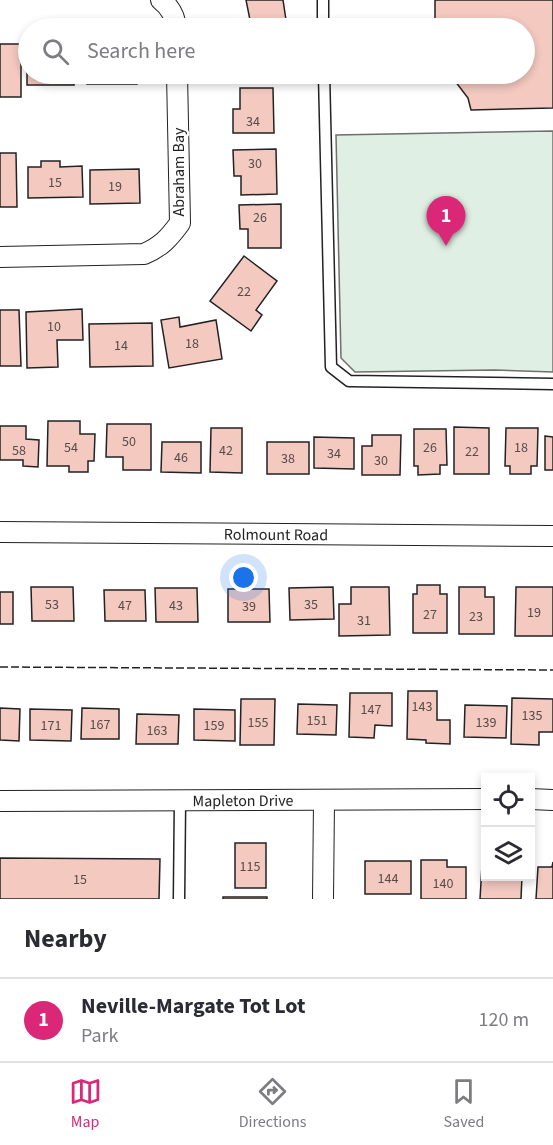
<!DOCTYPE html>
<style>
:root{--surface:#fff;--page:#f2f2f3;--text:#2b2b33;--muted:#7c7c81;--line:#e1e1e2;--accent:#db2777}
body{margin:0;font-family:"Source Sans 3",sans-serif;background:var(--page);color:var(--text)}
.controls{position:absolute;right:18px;bottom:18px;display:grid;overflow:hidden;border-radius:0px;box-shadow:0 3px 9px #0003}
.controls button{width:54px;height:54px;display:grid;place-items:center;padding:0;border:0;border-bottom:2px solid var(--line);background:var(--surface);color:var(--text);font:30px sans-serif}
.you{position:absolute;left:244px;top:578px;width:21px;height:21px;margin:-15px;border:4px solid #fff;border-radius:50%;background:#1a73e8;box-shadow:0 0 0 9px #1a73e833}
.badge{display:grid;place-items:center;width:39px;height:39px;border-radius:50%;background:var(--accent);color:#fff;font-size:20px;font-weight:700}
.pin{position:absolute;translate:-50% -50px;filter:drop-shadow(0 2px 3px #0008)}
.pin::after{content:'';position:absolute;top:32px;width:21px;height:18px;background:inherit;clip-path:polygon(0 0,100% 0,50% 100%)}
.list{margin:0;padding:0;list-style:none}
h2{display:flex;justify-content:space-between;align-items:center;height:78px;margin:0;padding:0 24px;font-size:26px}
h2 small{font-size:20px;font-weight:400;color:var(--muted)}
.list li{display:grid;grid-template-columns:39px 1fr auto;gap:18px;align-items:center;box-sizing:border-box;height:84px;padding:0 24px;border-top:2px solid var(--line)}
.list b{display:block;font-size:22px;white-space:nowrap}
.list p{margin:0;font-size:20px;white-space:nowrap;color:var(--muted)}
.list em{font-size:20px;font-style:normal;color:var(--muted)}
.icon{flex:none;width:33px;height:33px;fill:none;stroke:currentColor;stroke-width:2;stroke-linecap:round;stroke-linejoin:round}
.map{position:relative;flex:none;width:553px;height:899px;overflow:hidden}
.search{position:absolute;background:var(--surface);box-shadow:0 3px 9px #0003;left:18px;right:18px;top:18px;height:66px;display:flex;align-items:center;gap:15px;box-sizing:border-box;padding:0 21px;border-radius:33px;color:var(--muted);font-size:22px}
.sheet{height:162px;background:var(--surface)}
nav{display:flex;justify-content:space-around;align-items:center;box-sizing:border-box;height:84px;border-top:2px solid var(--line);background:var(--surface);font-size:16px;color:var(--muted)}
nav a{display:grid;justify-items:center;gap:3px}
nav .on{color:var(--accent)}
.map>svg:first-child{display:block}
.green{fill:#e0efe3;stroke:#6f6f6f;stroke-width:1.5}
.building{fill:#f3c9c0;stroke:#222;stroke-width:1.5}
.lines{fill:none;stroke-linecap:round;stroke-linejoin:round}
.lane-casing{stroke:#222;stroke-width:13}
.street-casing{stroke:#222;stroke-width:22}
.lane{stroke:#fff;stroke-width:10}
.street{stroke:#fff;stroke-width:20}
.fence{stroke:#222;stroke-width:1.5;stroke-dasharray:8 3;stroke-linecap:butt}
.labels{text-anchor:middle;stroke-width:4.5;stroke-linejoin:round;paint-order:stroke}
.number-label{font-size:14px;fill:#564c4a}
.street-label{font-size:16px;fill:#222;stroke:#fff}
</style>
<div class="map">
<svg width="553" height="899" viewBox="0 0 553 899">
<rect width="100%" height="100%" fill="#fff"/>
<path class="green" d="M553 131V372L494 370 355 372 341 358 336 135Z"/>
<g class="building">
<path d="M246 0H283L286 20 251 25Z"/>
<path d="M435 0H553V108L471 110 468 98 452 77 434 78V74H524V28H435Z"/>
<rect x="0" y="44" width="21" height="53"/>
<path d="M27 47H28V74H74V85H27Z"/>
<rect x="87" y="74" width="50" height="10"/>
<path d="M238 74H281L282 78 238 79Z"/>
<path d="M240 88H273L274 133H233V109H240Z"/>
<path d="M276 149 277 194 241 195V176H234L233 150Z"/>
<path d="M0 153H16L17 207H0Z"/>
<path d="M41 161H60V167L82 166 83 197 28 198V167H41Z"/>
<path d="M139 169 140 203 90 204V170Z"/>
<path d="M281 204V248H248V229H240L239 205Z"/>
<path d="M244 256 277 281 256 310 262 315 251 331 210 301Z"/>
<path d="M82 309 83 340H57L58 367 27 368 26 312Z"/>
<path d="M0 310H19L21 366H0Z"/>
<path d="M179 317 180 327 216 320 222 359 169 368 161 320Z"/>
<path d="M152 323 153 366 90 367 89 324Z"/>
<path d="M48 421H80V434H95L94 461H88V472H69V466H47Z"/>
<path d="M107 424H151V470H123V457H106Z"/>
<path d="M0 426H26V439L39 440 38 467 23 466V460H0Z"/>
<path d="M454 427 489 428V474H454Z"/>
<path d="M211 428H242V473L210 472Z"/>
<path d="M506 428H538L537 466H531V474H510V466H505Z"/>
<path d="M414 429H446L447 465H440V474L418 475V466H414Z"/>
<path d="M372 435H401L400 475H362V446H372Z"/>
<path d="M545 436 553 437V470H545Z"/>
<path d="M314 437 354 438V469L314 468Z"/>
<path d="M162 442H201V473L161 472Z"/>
<rect x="267" y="442" width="42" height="32"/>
<path d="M417 585H440V594H447V633H413V594H417Z"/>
<path d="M31 587H73L74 621H32Z"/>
<path d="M333 587 334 619 290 620 289 588Z"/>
<path d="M351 587H389L390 635 339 636V604H351Z"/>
<path d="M459 587H485V597H494V634H459Z"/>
<path d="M516 587H553V636H515Z"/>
<path d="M155 588H197L198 622H156Z"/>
<path d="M228 589H269L270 622H228Z"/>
<path d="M104 590H145L146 621H105Z"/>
<rect x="0" y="592" width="13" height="32"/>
<path d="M408 691H437V720H450V744L426 743V740L407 739Z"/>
<path d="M350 693H392V726L375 725 374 738 349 737Z"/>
<path d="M512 698 553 699V732H539V745L511 744Z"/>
<path d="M241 699H275L274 745H240Z"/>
<path d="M298 704 337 705 336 735 297 734Z"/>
<path d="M465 705 507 706 506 738 464 737Z"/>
<path d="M0 708 20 709 19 741 0 740Z"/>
<path d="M82 708 119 709V739H81Z"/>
<path d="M30 709 72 710 71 741 30 740Z"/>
<path d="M194 709 235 710V741L194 740Z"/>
<path d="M137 714 179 715 178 744H136Z"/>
<rect x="235" y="843" width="31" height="45"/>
<path d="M0 858 160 859 159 899H0Z"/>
<path d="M421 860H447V867H466V899H421Z"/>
<rect x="365" y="861" width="46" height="33"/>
<path d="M553 862V899H536L538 867H552Z"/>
<path d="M482 865H486V876H522L521 899H480Z"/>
<rect x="223" y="897" width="44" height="2"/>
</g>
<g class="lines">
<defs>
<g id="lane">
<path d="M323 0V28"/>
<path d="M324 74 331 367 349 381 553 384"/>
<path d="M179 899 180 801"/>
</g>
<g id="street">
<path d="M161 0C171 8 175 16 176 28"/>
<path d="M0 257 144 254C161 247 169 238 180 223L177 74"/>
<path id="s1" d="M0 532 553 536"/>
<path d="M530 799 553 800"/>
<path id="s2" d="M0 801 486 799"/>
<path d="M323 899 324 801"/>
</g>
</defs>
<use href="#lane" class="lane-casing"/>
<use href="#street" class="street-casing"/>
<use href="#lane" class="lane"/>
<use href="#street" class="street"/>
<path class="fence" d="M0 667 553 670"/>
</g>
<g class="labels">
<g class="number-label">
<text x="253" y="126">34</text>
<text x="255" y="168">30</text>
<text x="55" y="187">15</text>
<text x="115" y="191">19</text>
<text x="260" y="222">26</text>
<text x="244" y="296">22</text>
<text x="54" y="331">10</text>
<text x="192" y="348">18</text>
<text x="121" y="350">14</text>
<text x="129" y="446">50</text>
<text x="71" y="452">54</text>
<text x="430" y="452">26</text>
<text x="521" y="452">18</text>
<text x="19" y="455">58</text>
<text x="226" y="455">42</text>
<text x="472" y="456">22</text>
<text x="334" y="458">34</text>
<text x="181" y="462">46</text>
<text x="288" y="463">38</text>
<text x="381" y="465">30</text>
<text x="52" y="609">53</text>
<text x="311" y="609">35</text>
<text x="125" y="610">47</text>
<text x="176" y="610">43</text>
<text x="249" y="611">39</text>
<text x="534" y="617">19</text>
<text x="430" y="619">27</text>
<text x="476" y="621">23</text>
<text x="364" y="625">31</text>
<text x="422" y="711">143</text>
<text x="371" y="714">147</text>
<text x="532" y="720">135</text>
<text x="317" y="725">151</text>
<text x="258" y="727">155</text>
<text x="486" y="727">139</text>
<text x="100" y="729">167</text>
<text x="51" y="730">171</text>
<text x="214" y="730">159</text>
<text x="157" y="735">163</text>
<text x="250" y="871">115</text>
<text x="388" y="883">144</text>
<text x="80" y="884">15</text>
<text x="443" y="888">140</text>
</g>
<g class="street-label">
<text transform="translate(178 172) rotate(-90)" y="6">Abraham Bay</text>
<text dy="6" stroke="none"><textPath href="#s1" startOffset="276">Rolmount Road</textPath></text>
<text dy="6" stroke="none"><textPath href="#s2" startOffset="243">Mapleton Drive</textPath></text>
</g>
</g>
</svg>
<div class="controls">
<button><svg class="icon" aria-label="locate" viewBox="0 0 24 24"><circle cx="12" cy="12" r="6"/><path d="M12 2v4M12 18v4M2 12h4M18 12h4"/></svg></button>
<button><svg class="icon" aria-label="layers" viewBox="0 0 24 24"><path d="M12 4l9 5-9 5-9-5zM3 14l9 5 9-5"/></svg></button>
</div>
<div class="you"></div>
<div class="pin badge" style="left:446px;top:246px">1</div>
<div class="search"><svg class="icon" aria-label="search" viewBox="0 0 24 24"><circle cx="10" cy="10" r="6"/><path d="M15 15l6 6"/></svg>Search here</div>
</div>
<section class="sheet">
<h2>Nearby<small></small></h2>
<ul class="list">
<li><span class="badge">1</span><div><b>Neville-Margate Tot Lot</b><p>Park</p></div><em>120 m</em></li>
</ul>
</section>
<nav>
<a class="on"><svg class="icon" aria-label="map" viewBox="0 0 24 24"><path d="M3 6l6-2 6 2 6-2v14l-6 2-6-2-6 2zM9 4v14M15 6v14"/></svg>Map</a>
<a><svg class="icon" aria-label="directions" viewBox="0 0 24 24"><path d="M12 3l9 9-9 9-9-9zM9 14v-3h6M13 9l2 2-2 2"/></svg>Directions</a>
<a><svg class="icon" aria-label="saved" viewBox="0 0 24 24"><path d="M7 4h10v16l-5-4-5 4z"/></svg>Saved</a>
</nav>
